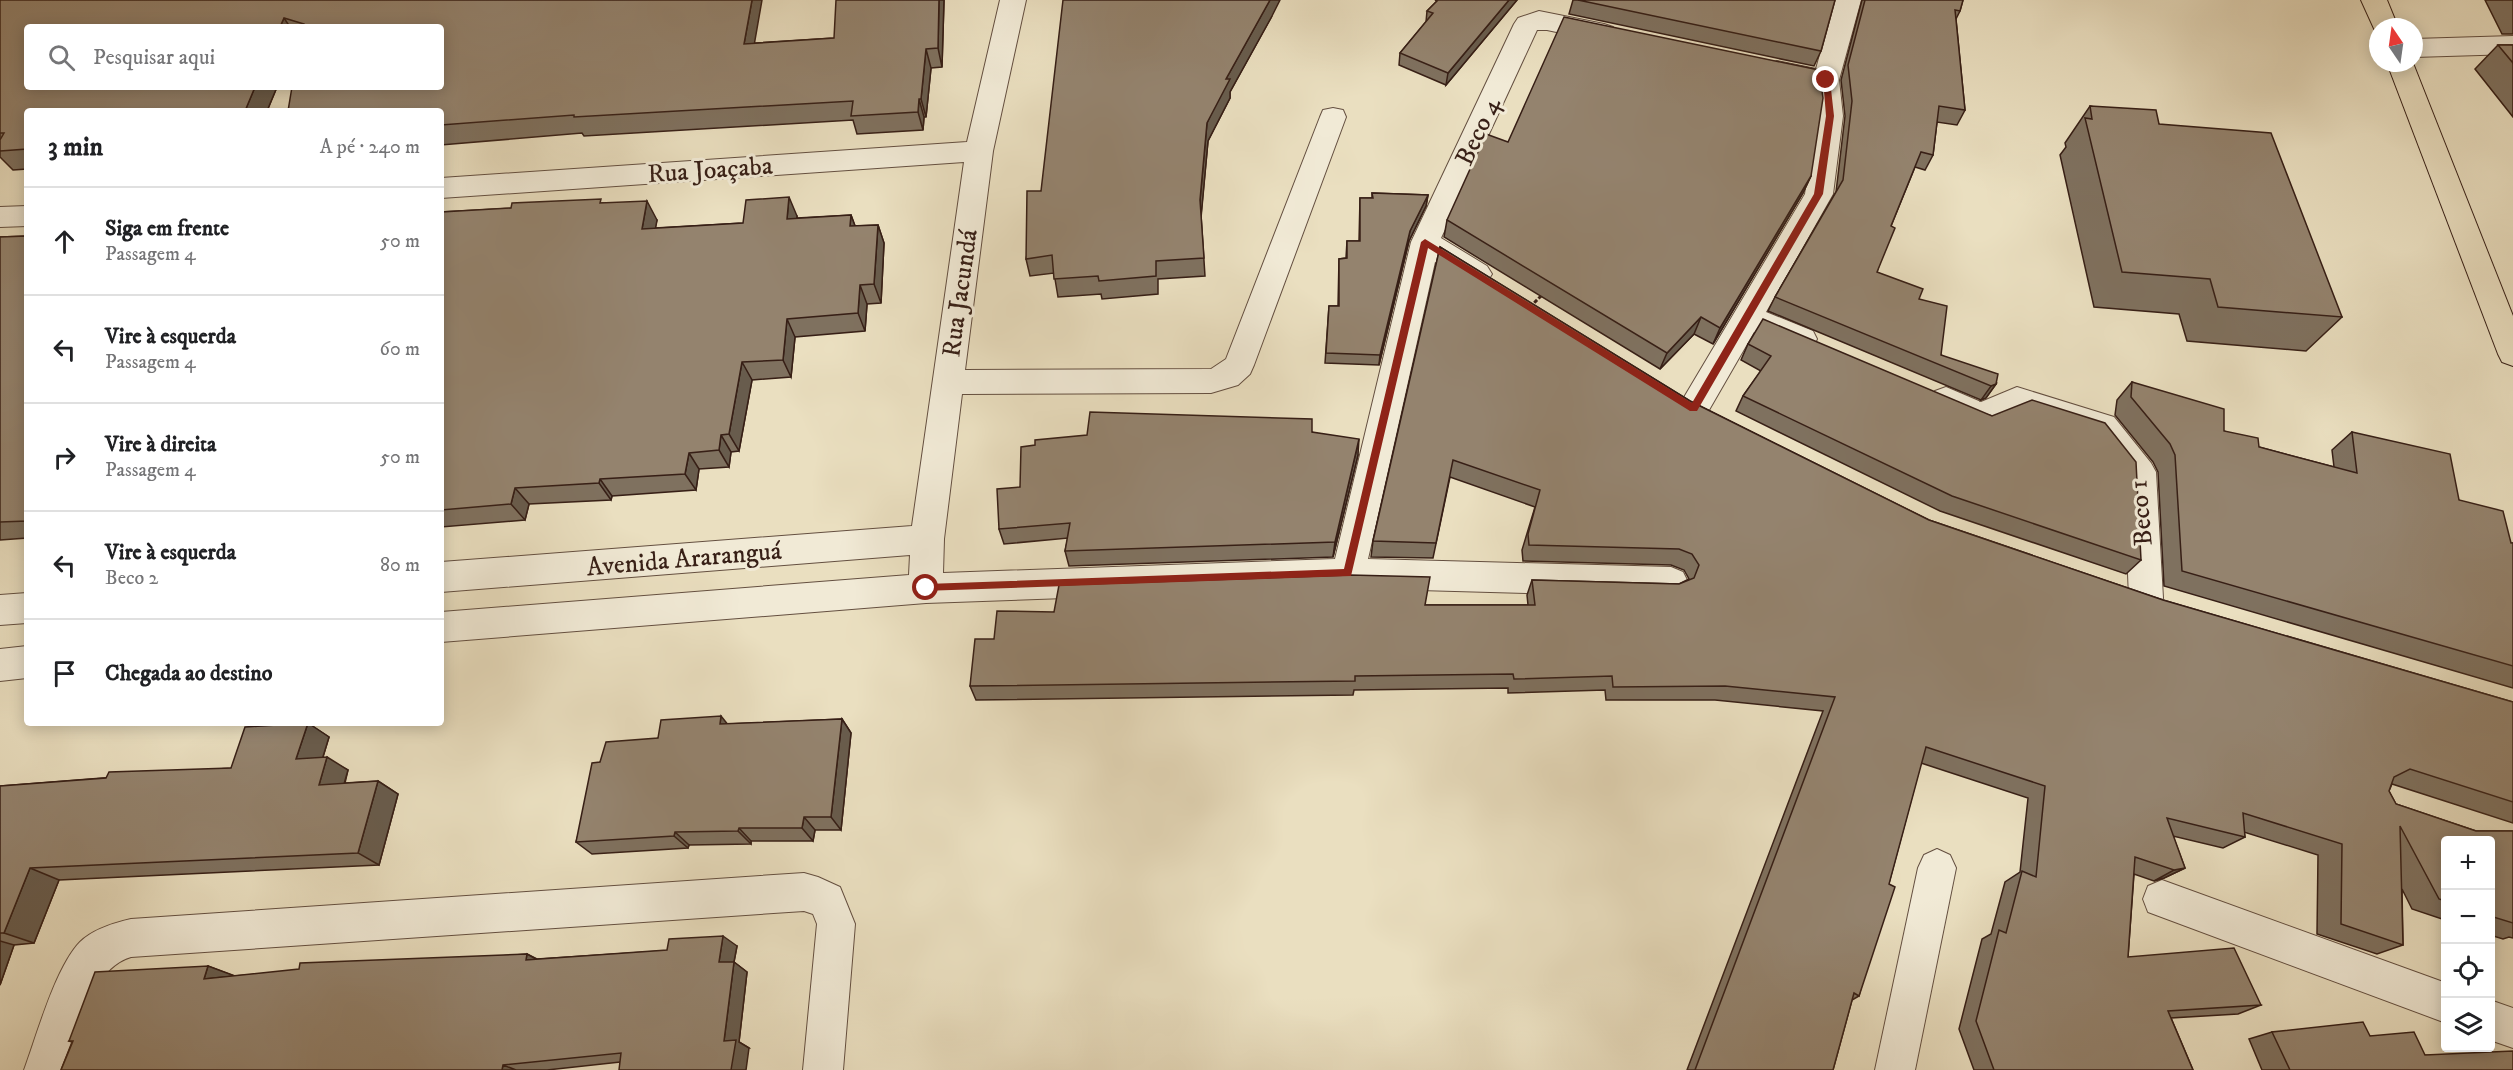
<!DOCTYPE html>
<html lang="pt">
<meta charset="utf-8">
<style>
:root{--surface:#fff;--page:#f2f2f2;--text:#202124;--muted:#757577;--line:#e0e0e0}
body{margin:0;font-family:"IM FELL DW Pica",serif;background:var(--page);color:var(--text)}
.controls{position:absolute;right:18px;bottom:18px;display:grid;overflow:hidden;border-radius:6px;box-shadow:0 3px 15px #0003}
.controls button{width:54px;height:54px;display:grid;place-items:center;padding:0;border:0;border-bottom:2px solid var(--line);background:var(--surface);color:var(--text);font:30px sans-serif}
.compass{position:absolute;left:2369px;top:18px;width:54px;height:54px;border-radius:50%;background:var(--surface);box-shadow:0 3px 15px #0003;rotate:347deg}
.stop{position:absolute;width:18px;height:18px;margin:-14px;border:4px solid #8f2418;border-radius:50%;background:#fff}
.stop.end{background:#8f2418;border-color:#fff;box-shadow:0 2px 6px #0008}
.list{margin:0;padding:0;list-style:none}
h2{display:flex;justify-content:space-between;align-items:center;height:78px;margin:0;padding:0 24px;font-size:26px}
h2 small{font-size:20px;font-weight:400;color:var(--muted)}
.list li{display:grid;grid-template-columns:39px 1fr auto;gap:18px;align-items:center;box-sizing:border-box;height:108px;padding:0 24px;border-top:2px solid var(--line)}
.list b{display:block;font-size:22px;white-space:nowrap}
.list p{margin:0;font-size:20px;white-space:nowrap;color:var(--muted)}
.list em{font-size:20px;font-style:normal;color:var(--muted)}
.icon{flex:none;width:33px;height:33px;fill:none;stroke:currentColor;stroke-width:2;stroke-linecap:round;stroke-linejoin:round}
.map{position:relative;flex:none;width:2513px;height:1070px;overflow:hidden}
.search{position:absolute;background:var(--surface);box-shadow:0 3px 15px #0003;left:24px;top:24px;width:420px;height:66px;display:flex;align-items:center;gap:15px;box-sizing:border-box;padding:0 21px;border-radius:6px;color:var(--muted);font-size:22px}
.panel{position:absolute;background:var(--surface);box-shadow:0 3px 15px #0003;left:24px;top:108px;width:420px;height:618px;border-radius:6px}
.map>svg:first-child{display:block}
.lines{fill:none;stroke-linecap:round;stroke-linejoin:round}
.minor-casing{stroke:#644f40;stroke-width:2}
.major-casing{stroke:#371f16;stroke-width:2}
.path{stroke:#371f16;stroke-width:3;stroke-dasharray:4 2;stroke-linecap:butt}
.minor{fill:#f1ead6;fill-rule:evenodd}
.major{fill:#eadfc0;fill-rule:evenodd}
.wall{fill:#7f715f;stroke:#371f16;stroke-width:1.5}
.shaded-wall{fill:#685c4d;stroke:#371f16;stroke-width:1.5}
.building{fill:#94836e;stroke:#371f16;stroke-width:1.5}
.route{fill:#8f2418}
.labels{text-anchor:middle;stroke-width:6;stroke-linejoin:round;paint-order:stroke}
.street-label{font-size:26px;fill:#371f16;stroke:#f1ead6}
</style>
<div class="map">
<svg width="2513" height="1070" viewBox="0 0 2513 1070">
<rect width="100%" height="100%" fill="#eadfc0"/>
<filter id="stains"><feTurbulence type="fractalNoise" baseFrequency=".00333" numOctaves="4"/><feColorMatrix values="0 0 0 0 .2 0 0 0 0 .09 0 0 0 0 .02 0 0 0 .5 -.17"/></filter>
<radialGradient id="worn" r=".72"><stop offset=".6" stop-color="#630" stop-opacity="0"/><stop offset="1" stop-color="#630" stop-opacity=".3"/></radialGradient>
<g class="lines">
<defs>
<g id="minor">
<path d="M1000 0H1026L993 151 965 370 1211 369 1226 359 1320 117 1323 110 1333 108 1343 110 1346 117 1254 365 1250 374 1238 385 1211 393 962 394 944 539 943 573 1335 559 1411 242 1514 24 1518 18 1539 11 1604 24 1613 27 1617 33 1613 39 1604 42 1547 30H1537L1441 238 1487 266 1492 274 1487 282C1468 288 1451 272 1435 262L1368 559 1671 567 1683 572 1688 582 1683 592 1671 597 1348 588 926 603 441 642V612L909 575 910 555 441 592V562L912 526 964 162 441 198V178L967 142Z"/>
<path d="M1835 0H1861L1839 80 1843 116 1833 194 1766 312 1813 331 1817 339 1813 347 1802 351 1754 332 1705 417 1694 421 1683 417 1678 408 1683 399 1805 194 1817 116 1813 87 1768 76 1764 70 1768 64 1777 61 1816 69Z"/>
<path d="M2513 36V54L2414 57V39Z"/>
<path d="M27 206V226L0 227V207Z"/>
<path d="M1946 387 1981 402 2017 387 2114 417 2151 463 2156 472 2163 598 2158 609 2146 613 2134 609 2129 598 2124 476 2092 436 2019 413 1981 429 1935 409 1930 400 1935 391Z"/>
<path d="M27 593V623L0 625V595Z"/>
<path d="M27 646V678L0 681V649Z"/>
<path d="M1937 849 1950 855 1956 868 1915 1070H1875L1918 868 1924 855Z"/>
<path d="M804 873 818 877 840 887 855 924 843 1070H803L817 924 813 914 804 911 131 957C90 969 77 1034 64 1070H24C37 1035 55 968 80 942 93 929 114 923 131 919Z"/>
<path d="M2162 880 2446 983V1023L2148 912 2143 899 2148 886Z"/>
<path d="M2490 1000 2513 1008V1048L2490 1040Z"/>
</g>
<g id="major">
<path d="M2361 0H2387L2398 27H2378V34L2376 33Z"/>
<path d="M2387 63H2413L2513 316V366L2502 362 2498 354Z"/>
</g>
</defs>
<use href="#minor" class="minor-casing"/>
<use href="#major" class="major-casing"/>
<path class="path" d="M1530 307 1544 293"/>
<use href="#minor" class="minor"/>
<use href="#major" class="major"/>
</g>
<g class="wall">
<path d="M0 0 755 43 834 38 944 0 942 67 931 68 926 117H924L923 130 857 134 853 120 584 136 582 133 441 145V27H27V87H277L267 111H27V169L13 170 0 157Z"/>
<path d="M1435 0H1517L1446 85 1399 65 1400 53 1426 22 1427 11 1437 1Z"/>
<path d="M1573 0H1835L1821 51 1814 66 1569 14Z"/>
<path d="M1862 0H1963L1960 11 1956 19 1965 110 1957 125 1937 122 1933 155 1925 170 1915 167 1891 226 1877 272 1919 299 1941 355 1996 384 1986 398 1981 400 1768 311 1775 297 1836 192 1845 116 1841 80Z"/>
<path d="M2485 0H2513V34H2502Z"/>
<path d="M1272 16 1230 92V98L1208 141 1201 215 1205 276 1158 279V294L1102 299 1101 294 1058 297 1054 273 1030 276 1026 259 1041 191Z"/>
<path d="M2498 45H2513V117L2475 69Z"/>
<path d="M2090 106 2159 124 2342 317 2306 351 2187 341 2179 314 2094 307 2060 155 2066 147 2065 143Z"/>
<path d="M1508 142 1811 176 1803 193 1713 344 1694 334 1660 369 1444 237 1447 220Z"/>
<path d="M1372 193 1428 195 1426 206 1409 241 1379 365 1325 363 1329 306H1338L1339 259 1346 258 1347 241H1359L1360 198H1372Z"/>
<path d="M603 203 657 220 655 228 743 223 797 216V218L851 215 855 226 878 225 884 243 881 303 867 304 865 331 795 337 791 377 752 380 739 451 731 452 729 467 699 469 696 490 612 496 611 500 529 504 525 520 441 527V212Z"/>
<path d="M27 236V538L0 540V237Z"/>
<path d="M1440 247 1690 401 1929 520 2163 600 2513 702V823L2392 784 2389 791 2396 804 2476 831H2513V938L2509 937 2503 939 2490 935V840H2445V920L2412 909 2402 889 2403 945 2377 954 2317 934 2318 855 2244 832 2245 837 2223 848 2173 836 2185 868 2164 878 2154 881 2134 874 2128 957 2261 1005 2238 1014 2171 1018 2193 1070H1974L1959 1029 1982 939 1991 934 2005 882 2020 872 2028 798 1921 763 1859 996 1852 1000 1833 1070H1687L1823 711 1715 700H1606L1605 690 1508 693V688L1354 690 1353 695 976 700 970 686 994 639 1054 612 1425 605H1528L1527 595 1532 580 1679 584 1689 579 1684 570 1671 565 1523 561 1522 550 1535 507 1450 477 1433 558 1371 557 1373 541Z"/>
<path d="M1748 344 1992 416 2141 560 2126 574 1940 511 1736 411 1743 396 1761 371 1741 360Z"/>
<path d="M2132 382 2224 431 2259 447 2334 467 2332 450 2352 432 2459 500 2511 543H2513V688L2164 586 2158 472 2153 462 2115 415 2117 400Z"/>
<path d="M1312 432 1358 455 1333 557 1069 566 1065 551 1068 538 1004 544 999 529 1020 487Z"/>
<path d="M842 719 851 733 841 830H815L813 841H751V844L689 845 688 848 592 854 576 842 600 762 658 738 727 724Z"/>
<path d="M308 723 329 737 323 757 348 770 345 783 378 781 398 794 379 865 59 880 34 943 14 945 0 985V786L231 768Z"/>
<path d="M737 946 734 962 747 972 739 1042 749 1048 547 1070H61L72 1042 69 1041 208 966 234 976 527 954 537 959Z"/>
<path d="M2272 1032 2370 1036 2425 1055 2513 1070H2262L2249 1039Z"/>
</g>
<g class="shaded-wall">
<path d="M752 0H762L751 63 744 44Z"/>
<path d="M939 0H944L942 67 938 48Z"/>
<path d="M1270 0H1280L1272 16 1230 92V98L1208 141 1201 218 1200 200 1207 123 1226 79Z"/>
<path d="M1509 0H1517L1446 85 1448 73Z"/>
<path d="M284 18 290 27H280Z"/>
<path d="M926 49 931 68 926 117 921 99Z"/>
<path d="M255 87H277L267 111H245Z"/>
<path d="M919 99 924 117 923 130 918 112Z"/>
<path d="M1811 176 1803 193 1713 344 1720 328Z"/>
<path d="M1428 195 1426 206 1409 241 1379 365 1380 355 1410 231Z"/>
<path d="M789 197 797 216 795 237 787 219Z"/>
<path d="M647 201 657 220 652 248 642 229Z"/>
<path d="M851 215 858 234 850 226Z"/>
<path d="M878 225 884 243 881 303 874 284Z"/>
<path d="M860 285 867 304 865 331 858 313Z"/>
<path d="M1701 317 1694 334 1660 369 1667 353Z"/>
<path d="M787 319 795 337 791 377 783 360Z"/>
<path d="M742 362 752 380 739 451 729 434Z"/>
<path d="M1996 384 1986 398 1981 400 1991 386Z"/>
<path d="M721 435 731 452 729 467 719 450Z"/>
<path d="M1359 439 1358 455 1333 557 1335 542Z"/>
<path d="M689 453 699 469 696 490 685 474Z"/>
<path d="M600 479 612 496 611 500 599 483Z"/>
<path d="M515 488 529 504 525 520 511 504Z"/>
<path d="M721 716 733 731 720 724Z"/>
<path d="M842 719 851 733 841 830 831 817Z"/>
<path d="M308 723 329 737 318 773 296 759Z"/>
<path d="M327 757 348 770 340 798 319 785Z"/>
<path d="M378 781 398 794 379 865 358 853Z"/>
<path d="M804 817 815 830 813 841 802 828Z"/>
<path d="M739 828 751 841V844L738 831Z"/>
<path d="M675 832 689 845 688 848 674 836Z"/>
<path d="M30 868 59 880 34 943 4 933Z"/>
<path d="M2185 868 2164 878 2154 881 2174 870Z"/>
<path d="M723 936 737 946 732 972 719 962Z"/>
<path d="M0 941 14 945 0 985Z"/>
<path d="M527 954 545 964 526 960Z"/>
<path d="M734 962 747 972 739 1042 749 1048 746 1070H731L724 1041Z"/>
<path d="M208 966 235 976 204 979Z"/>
<path d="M503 1065 516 1070H502Z"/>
</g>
<g class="building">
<path d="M0 0H752L744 44 834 38 836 0H939L938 48 926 49 921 99H919L918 112 851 116 853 101 574 117V115L441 125V111H288L292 87H441V27H303L304 24 284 18 280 27H27V87H255L245 111H27V149L0 151V140L4 133H0Z"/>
<path d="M1063 0H1270L1226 79H1230L1207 123 1200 200 1204 258 1156 261V276L1099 281 1098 276 1054 279 1052 255 1026 259 1027 191H1041Z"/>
<path d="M1438 0H1509L1448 73 1400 53 1433 13 1427 11Z"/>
<path d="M1578 0H1835L1821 51Z"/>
<path d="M1865 0H1963L1960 11 1955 10 1965 110 1939 106 1933 155 1921 152 1891 226 1895 228 1877 272 1923 289 1919 299 1947 306 1941 355 1998 374 1996 384 1991 386 1775 297 1843 180 1852 101 1848 65Z"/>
<path d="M1564 17 1819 70 1823 98 1811 176 1720 328 1701 317 1667 353 1447 220 1486 134 1508 142Z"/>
<path d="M2498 45H2513V63Z"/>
<path d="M2090 106 2156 110 2159 124 2271 133 2342 317 2218 307 2210 279 2122 272 2085 118 2092 119Z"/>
<path d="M1372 193 1428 195 1410 231 1380 355 1326 353 1329 306H1339V259L1347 258V241H1360V198H1373Z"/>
<path d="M789 197 787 219 851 215 850 226 878 225 874 284 860 285 858 313 787 319 783 360 742 362 729 434 721 435 719 450 689 453 685 474 600 479 599 483 515 488 511 504 441 510V212L511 208 512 203 601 199 600 203 647 201 642 229 743 223 746 200Z"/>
<path d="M27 236V521L0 522V237Z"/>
<path d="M1440 247 1690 401 1929 520 2163 600 2513 702V802L2410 769 2394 777 2389 791 2396 804 2476 831H2513V923L2490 916V840H2445V901L2439 899 2400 826 2403 945 2341 924 2342 844 2243 813 2245 837 2167 818 2185 868 2174 870 2135 857 2128 957 2234 948 2261 1005 2168 1011 2193 1070H1994L1976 1021 1999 930 2006 933 2022 871 2036 877 2045 786 1926 747 1889 884 1895 887 1859 996 1854 993 1833 1070H1695L1835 697 1725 686 1613 687 1612 676 1514 679 1513 674 1355 676V681L970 686 975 639H994L997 611 1054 612 1059 585 1350 575 1430 577 1425 605H1535L1532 580 1679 584 1694 578 1699 565 1692 554 1679 549 1529 545 1528 534 1540 490 1453 460 1436 543 1373 541Z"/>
<path d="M1763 319 1992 416 2032 400 2105 423 2136 462 2141 560 1952 496 1743 396 1771 356 1748 344Z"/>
<path d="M2132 382 2224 409V431L2258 438 2259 447 2357 473 2352 432 2450 454 2459 500 2503 511 2511 543H2513V666L2182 571 2175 455 2170 444 2131 397Z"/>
<path d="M1090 412 1312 419V432L1359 439 1335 542 1065 551 1070 523 999 529 997 489 1020 487 1021 447 1035 445V440L1087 435Z"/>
<path d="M721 716 720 724 842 719 831 817H804L802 828H739L738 831 675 832 674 836 576 842 592 763 600 762 606 742 658 738 661 720Z"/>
<path d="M308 723 296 759 327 757 319 785 378 781 358 853 30 868 4 933H0V786L106 778 109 772 231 768 245 727Z"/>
<path d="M723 936 719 962H734L724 1041 736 1040 731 1070H619L621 1053 503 1065 502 1070H61L73 1041H69L95 972 208 966 204 979 299 969 300 963 527 954 526 960 667 950 669 939Z"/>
<path d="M2363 1022 2370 1036 2414 1032 2425 1055 2513 1051V1070H2290L2272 1032Z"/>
</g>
<path class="route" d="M1823 78 1830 80 1834 116 1823 194 1697 411H1690L1428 248 1351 576 922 591V585L926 584 1344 569 1421 242 1425 239 1692 403 1814 194 1826 116Z"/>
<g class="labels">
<g class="street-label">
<text transform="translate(1477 131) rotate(-65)" y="9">Beco 4</text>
<text transform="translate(710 169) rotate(-4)" y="9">Rua Joaçaba</text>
<text transform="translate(959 293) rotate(-82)" y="9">Rua Jacundá</text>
<text transform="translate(2140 513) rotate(-95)" y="9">Beco 1</text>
<text transform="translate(684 558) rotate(-5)" y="9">Avenida Araranguá</text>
</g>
</g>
<rect width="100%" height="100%" filter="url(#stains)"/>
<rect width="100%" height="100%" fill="url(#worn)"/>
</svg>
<div class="controls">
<button>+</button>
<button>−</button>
<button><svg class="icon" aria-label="locate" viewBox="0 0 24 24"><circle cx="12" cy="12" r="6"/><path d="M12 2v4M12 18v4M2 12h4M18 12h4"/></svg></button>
<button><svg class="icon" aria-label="layers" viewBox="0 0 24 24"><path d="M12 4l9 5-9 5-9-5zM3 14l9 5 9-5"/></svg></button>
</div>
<svg class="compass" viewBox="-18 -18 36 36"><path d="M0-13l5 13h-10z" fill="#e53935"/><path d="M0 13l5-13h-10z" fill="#757577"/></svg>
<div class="stop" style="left:926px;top:588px"></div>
<div class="stop end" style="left:1826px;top:80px"></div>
<div class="search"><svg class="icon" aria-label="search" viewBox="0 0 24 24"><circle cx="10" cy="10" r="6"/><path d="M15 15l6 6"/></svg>Pesquisar aqui</div>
<section class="panel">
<h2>3 min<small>A pé · 240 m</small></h2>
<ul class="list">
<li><svg class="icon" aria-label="ahead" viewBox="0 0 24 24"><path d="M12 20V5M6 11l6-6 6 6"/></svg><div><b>Siga em frente</b><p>Passagem 4</p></div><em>50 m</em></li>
<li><svg class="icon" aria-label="left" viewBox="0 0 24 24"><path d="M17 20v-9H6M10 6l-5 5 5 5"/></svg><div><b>Vire à esquerda</b><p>Passagem 4</p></div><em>60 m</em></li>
<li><svg class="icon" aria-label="right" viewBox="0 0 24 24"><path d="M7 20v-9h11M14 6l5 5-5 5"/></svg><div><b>Vire à direita</b><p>Passagem 4</p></div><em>50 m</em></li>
<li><svg class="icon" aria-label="left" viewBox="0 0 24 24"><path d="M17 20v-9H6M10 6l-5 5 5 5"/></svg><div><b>Vire à esquerda</b><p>Beco 2</p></div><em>80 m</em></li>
<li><svg class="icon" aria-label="arrive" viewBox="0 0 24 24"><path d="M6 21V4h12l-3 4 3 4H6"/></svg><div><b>Chegada ao destino</b></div></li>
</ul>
</section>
</div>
